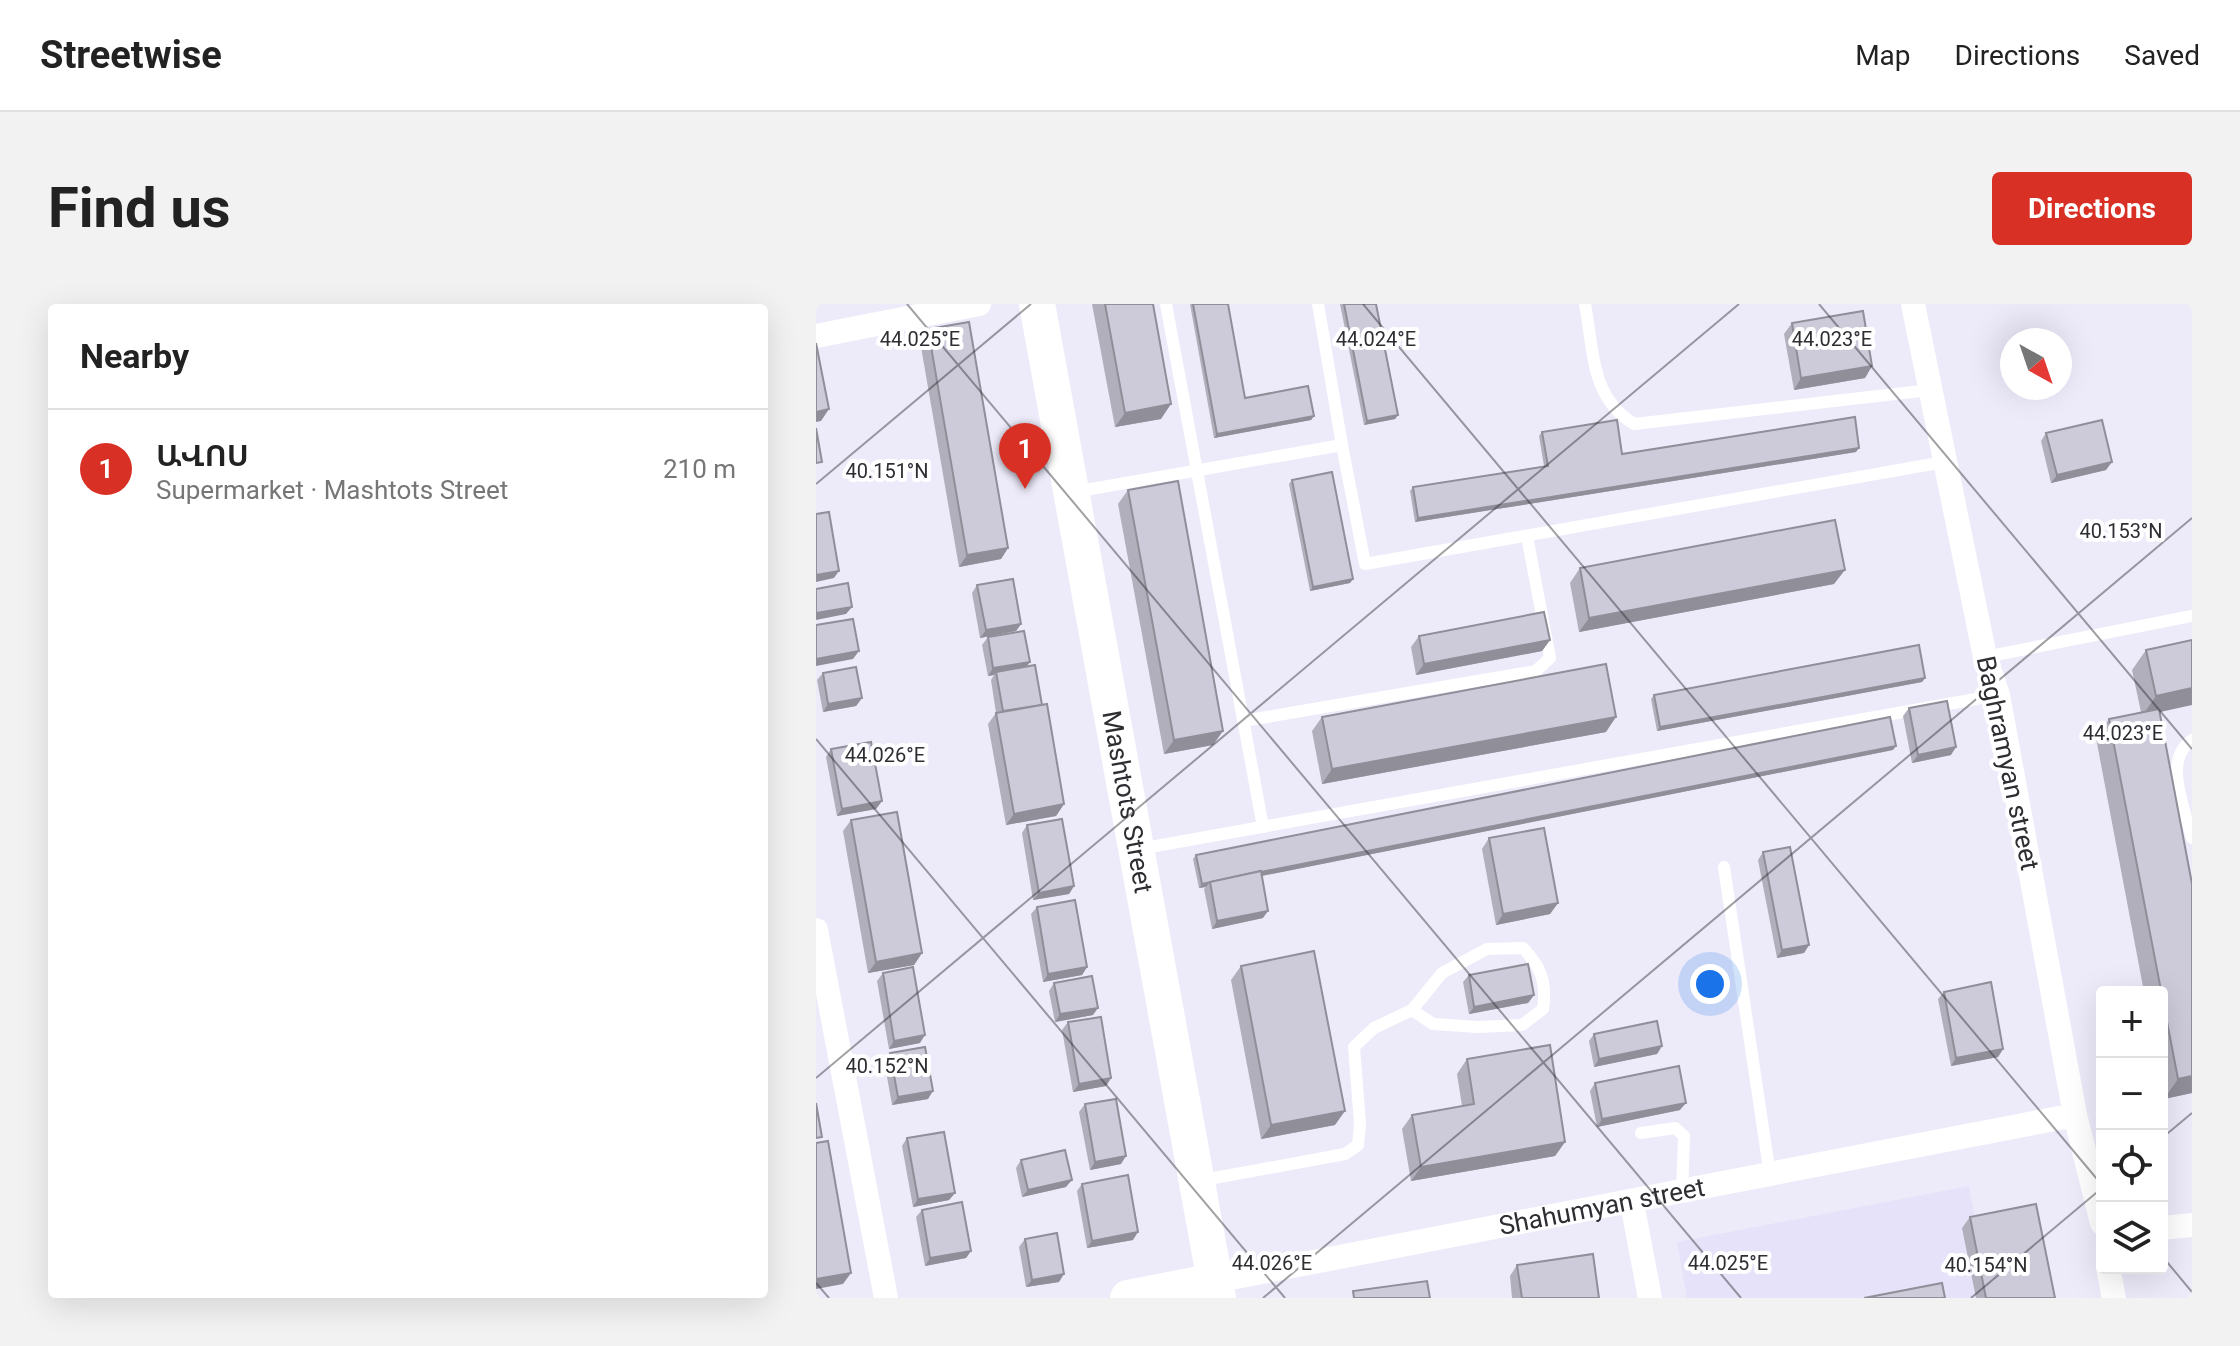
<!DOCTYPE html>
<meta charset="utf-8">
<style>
:root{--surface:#fff;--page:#f2f2f2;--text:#222;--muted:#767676;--line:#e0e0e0;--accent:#d93025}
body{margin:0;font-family:Roboto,"Noto Sans Armenian",sans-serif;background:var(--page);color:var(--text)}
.controls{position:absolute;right:24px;bottom:24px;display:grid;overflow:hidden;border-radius:8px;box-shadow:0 8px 32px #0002}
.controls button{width:72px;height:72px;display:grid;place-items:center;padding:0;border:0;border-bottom:2px solid var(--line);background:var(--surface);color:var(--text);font:40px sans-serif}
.compass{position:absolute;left:1184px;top:24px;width:72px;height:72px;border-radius:50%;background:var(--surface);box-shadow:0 8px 32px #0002;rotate:140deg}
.you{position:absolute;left:894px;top:680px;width:28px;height:28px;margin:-20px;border:6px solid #fff;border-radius:50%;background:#1a73e8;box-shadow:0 0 0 12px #1a73e833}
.badge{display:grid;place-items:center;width:52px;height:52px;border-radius:50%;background:var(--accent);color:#fff;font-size:26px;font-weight:700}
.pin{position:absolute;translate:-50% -66px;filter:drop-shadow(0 2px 4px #0008)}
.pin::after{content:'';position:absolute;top:42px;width:28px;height:24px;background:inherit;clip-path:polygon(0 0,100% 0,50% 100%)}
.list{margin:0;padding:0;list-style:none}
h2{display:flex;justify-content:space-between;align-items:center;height:104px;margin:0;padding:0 32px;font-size:34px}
h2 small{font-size:26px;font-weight:400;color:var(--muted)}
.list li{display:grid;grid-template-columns:52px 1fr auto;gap:24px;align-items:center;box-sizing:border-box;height:120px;padding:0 32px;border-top:2px solid var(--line)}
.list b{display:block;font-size:30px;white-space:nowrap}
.list p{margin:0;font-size:26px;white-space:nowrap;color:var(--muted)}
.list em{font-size:26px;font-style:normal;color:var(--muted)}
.icon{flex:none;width:44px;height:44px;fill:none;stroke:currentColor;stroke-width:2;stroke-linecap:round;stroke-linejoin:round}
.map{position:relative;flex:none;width:1376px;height:994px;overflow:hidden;border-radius:8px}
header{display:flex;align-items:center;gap:48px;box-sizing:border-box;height:112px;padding:0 40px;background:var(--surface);border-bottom:2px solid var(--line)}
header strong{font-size:38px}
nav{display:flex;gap:44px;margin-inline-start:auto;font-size:28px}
.intro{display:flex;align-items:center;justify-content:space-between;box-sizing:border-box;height:192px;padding:0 48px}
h1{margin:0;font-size:56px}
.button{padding:20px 36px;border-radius:8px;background:var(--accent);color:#fff;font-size:28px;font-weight:700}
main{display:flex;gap:48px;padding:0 48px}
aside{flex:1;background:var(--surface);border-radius:8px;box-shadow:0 8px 32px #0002}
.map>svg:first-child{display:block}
.built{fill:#e6e2f9}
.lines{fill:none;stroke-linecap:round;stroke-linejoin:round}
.lane{stroke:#fff;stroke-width:12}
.street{stroke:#fff;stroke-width:24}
.secondary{stroke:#fff;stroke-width:36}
.wall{fill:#b0afbb}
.shaded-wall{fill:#908e99}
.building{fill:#cdcbda;stroke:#908e99;stroke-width:2}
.ticks{fill:none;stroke:#2e2d32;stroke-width:2;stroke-opacity:0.45}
.labels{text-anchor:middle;stroke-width:8;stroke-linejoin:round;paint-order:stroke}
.street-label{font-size:26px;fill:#2e2d32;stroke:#fff}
.ticks-label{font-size:20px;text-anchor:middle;fill:#2e2d32;stroke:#fff;stroke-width:8;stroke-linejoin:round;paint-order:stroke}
</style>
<header>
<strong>Streetwise</strong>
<nav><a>Map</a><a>Directions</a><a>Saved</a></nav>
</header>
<div class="intro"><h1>Find us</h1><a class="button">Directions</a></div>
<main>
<aside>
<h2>Nearby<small></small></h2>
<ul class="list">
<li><span class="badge">1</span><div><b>ԱՎՈՍ</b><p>Supermarket · Mashtots Street</p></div><em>210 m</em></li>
</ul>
</aside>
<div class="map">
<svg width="1376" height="994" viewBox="0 0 1376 994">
<rect width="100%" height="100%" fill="#edebfa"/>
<path class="built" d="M1153 882 1174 994H871L861 938Z"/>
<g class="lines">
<g class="lane">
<path d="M350 0 447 523"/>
<path d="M502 0 526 141"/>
<path d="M769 0C778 47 774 93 818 120L1114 86"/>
<path d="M258 188 526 141 549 260 1128 158"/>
<path d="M1169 353 1376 312"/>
<path d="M427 417 720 367 734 354 711 232"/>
<path d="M1376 436C1346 456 1369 505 1376 534"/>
<path d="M323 545 1182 391"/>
<path d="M908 563 954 871"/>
<path d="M825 829 859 824 868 832 866 889"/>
<path d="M382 877 529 850 542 841 544 819 538 743 558 724 596 706 626 669 671 645 707 644C725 663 731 678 727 705L706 721 662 723 617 720 596 706"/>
</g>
<g class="street">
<path d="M1097 0 1169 353 1182 391 1259 811 1286 919"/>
<path d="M0 32 163 0"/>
<path d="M0 626 70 994"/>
<path d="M816 899 834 994"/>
<path d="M1346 924 1376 921"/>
<path d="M1292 964 1298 994"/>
<path id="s1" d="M399 977 1259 811"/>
</g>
<g class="secondary">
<path id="s2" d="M221 0 402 994"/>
<path d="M312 994 399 977"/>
</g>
</g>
<g class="wall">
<path d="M276 0H337L345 115 299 123Z"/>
<path d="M374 0H412L429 94 498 112 495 116 398 134Z"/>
<path d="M524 0H560L582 111 579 115 548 121Z"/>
<path d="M976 19 1056 62 1049 74 978 86 968 30Z"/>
<path d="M112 25 192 244 185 255 143 263 104 37Z"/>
<path d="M726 128 806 150 1040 148 599 218 594 187 597 183 728 162 723 132Z"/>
<path d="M1230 129 1290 166 1235 179 1225 137Z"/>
<path d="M476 176 537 275 534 279 494 287 473 180Z"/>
<path d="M312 186 397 441 348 450 302 200Z"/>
<path d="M764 264 1018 280 763 328 754 279Z"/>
<path d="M161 281 205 320 200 327 164 334 156 289Z"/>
<path d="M603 332 734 336 726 347 600 371 595 343Z"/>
<path d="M172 333 214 358 210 363 226 401 248 500 240 512 190 521 172 420 180 409 175 376 178 371 172 372 166 341Z"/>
<path d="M1330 346 1343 408 1376 789 1348 795 1346 785V688H1328L1280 434 1293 415 1325 408 1316 366Z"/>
<path d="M7 369 46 394 40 402 7 408 1 376Z"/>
<path d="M1109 374 1106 378 841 427 835 395 838 391Z"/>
<path d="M1093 404 1135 451 1096 459 1087 412Z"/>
<path d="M506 413 790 428 506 480 496 427Z"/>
<path d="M15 445 66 497 60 505 21 512 10 453Z"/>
<path d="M1077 446 446 572 447 614 396 625 388 585 390 583 383 584 377 555 380 551Z"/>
<path d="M35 516 106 649 98 661 52 669 27 527Z"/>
<path d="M211 521 258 582 253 590 217 596 206 529Z"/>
<path d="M673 534 742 599 734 610 680 621 666 545Z"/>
<path d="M947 548 993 641 988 649 961 654 942 556Z"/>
<path d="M221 603 271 663 266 671 227 678 215 610Z"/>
<path d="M425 662 519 821 445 835 415 676Z"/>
<path d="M67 669 104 739 73 745 61 677Z"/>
<path d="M653 671 718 691 712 699 653 710 647 678Z"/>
<path d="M238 679 277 711 239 718 233 687Z"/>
<path d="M1128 688 1187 745 1182 753 1135 762 1122 695Z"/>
<path d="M252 718 295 774 290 782 257 788 246 726Z"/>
<path d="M778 730 846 742 841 750 778 763 773 737Z"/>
<path d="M74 749 112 795 76 801 68 756Z"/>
<path d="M651 755 749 838 739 852 595 877 586 825 596 811 646 802 641 770Z"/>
<path d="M779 779 864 806 781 823 774 787Z"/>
<path d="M269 800 305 860 274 866 263 808Z"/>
<path d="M91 834 139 889 133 896 97 903 86 842Z"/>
<path d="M205 856 250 883 206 893 200 864Z"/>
<path d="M266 880 317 936 271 944 261 887Z"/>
<path d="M106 906 155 947 150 954 109 962 100 913Z"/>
<path d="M1154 913 1239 994H1160L1146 924Z"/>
<path d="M209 935 243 978 210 983 203 943Z"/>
<path d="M701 961 783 994H696L694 972Z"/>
</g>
<g class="shaded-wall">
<path d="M1056 62 1049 74 978 86 985 74Z"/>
<path d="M355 100 345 115 299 123 309 109Z"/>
<path d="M13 105 5 117 0 118V108Z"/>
<path d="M582 111 579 115 548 121 551 117Z"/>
<path d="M498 112 495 116 398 134 401 130Z"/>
<path d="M1043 144 1040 148 599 218 602 214Z"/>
<path d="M1296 158 1290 166 1235 179 1241 171Z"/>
<path d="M192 244 185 255 143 263 151 251Z"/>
<path d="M1029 266 1018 280 763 328 773 314Z"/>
<path d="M23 267 18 274 0 278V271Z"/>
<path d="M537 275 534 279 494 287 497 283Z"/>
<path d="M36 303 30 310 0 316V309Z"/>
<path d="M205 320 200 327 164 334 170 326Z"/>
<path d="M734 336 726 347 600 371 608 360Z"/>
<path d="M43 347 37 355 0 362V355Z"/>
<path d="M214 358 208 366 180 368 178 371 172 372 177 364Z"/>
<path d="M1109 374 1106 378 841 427 844 423Z"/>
<path d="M1376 384V401L1326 412 1340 392Z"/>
<path d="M46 394 40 402 7 408 12 400Z"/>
<path d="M800 413 790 428 506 480 516 465Z"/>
<path d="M407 427 397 441 348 450 358 436Z"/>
<path d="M1080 442 1077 446 395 582 394 578Z"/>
<path d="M1140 443 1135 451 1096 459 1102 451Z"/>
<path d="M66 497 60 505 21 512 26 505Z"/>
<path d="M248 500 240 512 190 521 198 510Z"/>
<path d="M393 579 390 583 383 584 386 580Z"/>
<path d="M258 582 253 590 217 596 223 589Z"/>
<path d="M742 599 734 610 680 621 687 610Z"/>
<path d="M452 607 447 614 396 625 401 617Z"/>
<path d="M993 641 988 649 961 654 966 646Z"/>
<path d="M106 649 98 661 52 669 60 658Z"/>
<path d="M271 663 266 671 227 678 232 670Z"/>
<path d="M718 691 712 699 653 710 658 703Z"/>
<path d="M282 704 277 711 239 718 244 710Z"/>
<path d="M109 731 104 739 73 745 78 737Z"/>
<path d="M846 742 841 750 778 763 783 755Z"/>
<path d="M1187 745 1182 753 1135 762 1140 754Z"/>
<path d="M1376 772V789L1348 795 1362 775Z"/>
<path d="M295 774 290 782 257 788 263 780Z"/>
<path d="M117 787 112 795 76 801 82 793Z"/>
<path d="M870 799 864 806 781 823 786 815Z"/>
<path d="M529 807 519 821 445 835 455 821Z"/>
<path d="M749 838 739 852 595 877 605 863Z"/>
<path d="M310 852 305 860 274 866 279 858Z"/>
<path d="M256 876 250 883 206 893 212 886Z"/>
<path d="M139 889 133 896 97 903 102 895Z"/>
<path d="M322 928 317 936 271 944 276 937Z"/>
<path d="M155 947 150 954 109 962 114 954Z"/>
<path d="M35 969 27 980 0 985V975Z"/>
<path d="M248 970 243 978 210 983 216 976Z"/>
</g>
<g class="building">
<path d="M289 0H337L355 100 309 109Z"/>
<path d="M377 0H412L429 94 492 82 498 112 401 130Z"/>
<path d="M528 0H560L582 111 551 117Z"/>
<path d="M1047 7 1056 62 985 74 976 19Z"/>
<path d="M153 18 192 244 151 251 112 25Z"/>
<path d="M0 39 13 105 0 108Z"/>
<path d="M1039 113 1043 144 602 214 597 183 732 162 726 128 801 116 806 150Z"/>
<path d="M1286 116 1296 158 1241 171 1230 129Z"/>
<path d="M0 124 6 158 0 159Z"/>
<path d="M516 168 537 275 497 283 476 176Z"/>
<path d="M362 177 407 427 358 436 312 186Z"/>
<path d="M13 208 23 267 0 271V210Z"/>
<path d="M1019 216 1029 266 773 314 764 264Z"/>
<path d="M197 275 205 320 170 326 161 281Z"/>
<path d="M32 279 36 303 0 309V285Z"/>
<path d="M728 308 734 336 608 360 603 332Z"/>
<path d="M37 315 43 347 0 355V321Z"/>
<path d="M208 327 214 358 177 364 172 333Z"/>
<path d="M1376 336V384L1340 392 1330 346Z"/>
<path d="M1103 341 1109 374 844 423 838 391Z"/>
<path d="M790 360 800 413 516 465 506 413Z"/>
<path d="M219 361 226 401 187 407 180 368Z"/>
<path d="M40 363 46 394 12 400 7 369Z"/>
<path d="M1131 397 1140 443 1102 451 1093 404Z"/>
<path d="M231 400 248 500 198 510 180 409Z"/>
<path d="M1343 405 1376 580V772L1362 775 1293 415Z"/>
<path d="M1074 413 1080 442 445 568V567L386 580 380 551Z"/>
<path d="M55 438 66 497 26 505 15 445Z"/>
<path d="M81 508 106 649 60 658 35 516Z"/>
<path d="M246 515 258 582 223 589 211 521Z"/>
<path d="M728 524 742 599 687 610 673 534Z"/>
<path d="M974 543 993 641 966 646 947 548Z"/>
<path d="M445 567 452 607 401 617 394 578Z"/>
<path d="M259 596 271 663 232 670 221 603Z"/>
<path d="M498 647 529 807 455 821 425 662Z"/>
<path d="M712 660 718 691 658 703 653 671Z"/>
<path d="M97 663 109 731 78 737 67 669Z"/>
<path d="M276 672 282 704 244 710 238 679Z"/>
<path d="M1175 678 1187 745 1140 754 1128 688Z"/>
<path d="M285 713 295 774 263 780 252 718Z"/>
<path d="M841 717 846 742 783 755 778 730Z"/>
<path d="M734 741 749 838 605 863 596 811 658 800 651 755Z"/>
<path d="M109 743 117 787 82 793 74 749Z"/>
<path d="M863 762 870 799 786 815 779 779Z"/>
<path d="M300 795 310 852 279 858 269 800Z"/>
<path d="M0 799 6 833 0 834Z"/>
<path d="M128 828 139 889 102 895 91 834Z"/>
<path d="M12 837 35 969 0 975V839Z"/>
<path d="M249 846 256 876 212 886 205 856Z"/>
<path d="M312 871 322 928 276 937 266 880Z"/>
<path d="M146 898 155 947 114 954 106 906Z"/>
<path d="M1220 900 1239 994H1170L1154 913Z"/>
<path d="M241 929 248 970 216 976 209 935Z"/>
<path d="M777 950 783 994H706L701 961Z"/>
<path d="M611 977 614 994H538L537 987Z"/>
<path d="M1126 979 1129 994H1048Z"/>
</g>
<path class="ticks" d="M91 0 925 994M547 0 1286 881M1003 0 1376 445M0 180 215 0M0 435 469 994M0 774 923 0M1346 834 1376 809M1346 952 1376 988M0 979 13 994M447 994 1376 214M1155 994 1286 884"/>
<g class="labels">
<g class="street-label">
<text transform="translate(1192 459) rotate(78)" y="9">Baghramyan street</text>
<text dy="9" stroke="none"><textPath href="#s2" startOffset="506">Mashtots Street</textPath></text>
<text dy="9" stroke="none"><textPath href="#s1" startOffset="394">Shahumyan street</textPath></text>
</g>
</g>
<g class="ticks-label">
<text x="104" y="42">44.025°E</text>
<text x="560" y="42">44.024°E</text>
<text x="1016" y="42">44.023°E</text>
<text x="71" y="174">40.151°N</text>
<text x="1305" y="234">40.153°N</text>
<text x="1307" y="436">44.023°E</text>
<text x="69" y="458">44.026°E</text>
<text x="71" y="769">40.152°N</text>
<text x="456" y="966">44.026°E</text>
<text x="912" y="966">44.025°E</text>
<text x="1170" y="968">40.154°N</text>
</g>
</svg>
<div class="controls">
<button>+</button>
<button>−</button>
<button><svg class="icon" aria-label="locate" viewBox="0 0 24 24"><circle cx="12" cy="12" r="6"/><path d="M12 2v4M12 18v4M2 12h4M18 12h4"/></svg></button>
<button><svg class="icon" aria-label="layers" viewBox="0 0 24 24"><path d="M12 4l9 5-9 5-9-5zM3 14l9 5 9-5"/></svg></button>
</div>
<svg class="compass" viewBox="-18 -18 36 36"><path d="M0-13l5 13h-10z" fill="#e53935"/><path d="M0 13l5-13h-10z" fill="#767676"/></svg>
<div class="you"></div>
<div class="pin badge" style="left:209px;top:185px">1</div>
</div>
</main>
